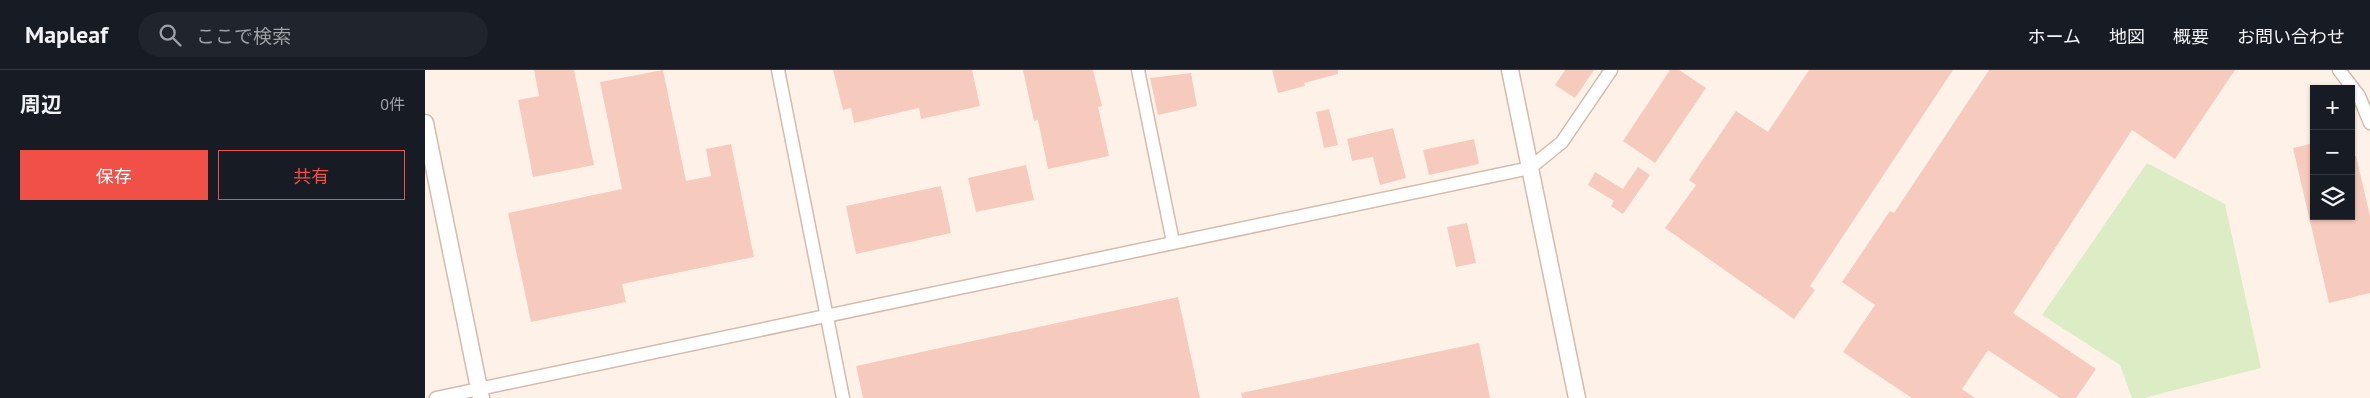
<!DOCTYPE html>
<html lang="ja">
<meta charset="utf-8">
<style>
:root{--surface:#171b24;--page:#20242c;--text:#f1f3f6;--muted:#9ea1a6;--line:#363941;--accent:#f05045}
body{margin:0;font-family:"PT Sans","Noto Sans JP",sans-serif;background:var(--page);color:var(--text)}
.controls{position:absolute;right:15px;top:15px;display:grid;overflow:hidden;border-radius:0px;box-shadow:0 1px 4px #0004}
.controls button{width:45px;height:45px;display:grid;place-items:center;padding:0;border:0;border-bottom:1px solid var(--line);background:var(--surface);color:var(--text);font:25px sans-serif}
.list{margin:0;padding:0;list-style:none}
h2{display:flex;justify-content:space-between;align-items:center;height:65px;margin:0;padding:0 20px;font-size:21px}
h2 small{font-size:16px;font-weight:400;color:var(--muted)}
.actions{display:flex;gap:10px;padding:15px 20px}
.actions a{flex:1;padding:11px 0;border:1px solid var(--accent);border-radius:0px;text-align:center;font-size:18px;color:var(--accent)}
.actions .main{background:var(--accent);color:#fff}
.icon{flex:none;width:28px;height:28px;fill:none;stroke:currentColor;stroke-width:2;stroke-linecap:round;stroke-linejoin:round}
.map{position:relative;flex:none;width:1945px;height:328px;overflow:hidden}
header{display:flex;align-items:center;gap:30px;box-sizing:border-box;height:70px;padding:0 25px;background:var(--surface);border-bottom:1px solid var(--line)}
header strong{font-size:24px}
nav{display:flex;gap:28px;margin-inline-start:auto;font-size:18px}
.search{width:350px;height:45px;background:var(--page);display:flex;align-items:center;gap:12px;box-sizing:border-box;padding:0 18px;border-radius:28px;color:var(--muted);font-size:19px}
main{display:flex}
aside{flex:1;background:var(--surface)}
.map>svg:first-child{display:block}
.green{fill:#dcedc5}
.building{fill:#f6cbbe}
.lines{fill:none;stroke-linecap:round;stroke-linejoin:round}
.minor-casing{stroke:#d4baaf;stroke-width:15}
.tertiary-casing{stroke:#d4baaf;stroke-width:19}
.minor{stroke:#fff;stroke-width:12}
.tertiary{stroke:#fff;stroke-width:16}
</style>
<header>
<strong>Mapleaf</strong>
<div class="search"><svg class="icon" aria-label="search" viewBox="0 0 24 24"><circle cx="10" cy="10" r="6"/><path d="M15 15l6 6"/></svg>ここで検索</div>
<nav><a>ホーム</a><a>地図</a><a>概要</a><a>お問い合わせ</a></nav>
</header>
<main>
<aside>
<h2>周辺<small>0件</small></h2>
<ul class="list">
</ul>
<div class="actions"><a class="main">保存</a><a>共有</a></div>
</aside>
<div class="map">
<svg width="1945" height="328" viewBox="0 0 1945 328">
<rect width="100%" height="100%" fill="#fef2e8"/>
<path class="green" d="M1722 93 1800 134 1836 298 1719 328H1707L1695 295 1617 245Z"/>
<g class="building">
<path d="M109 0H149L169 95 108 107 93 30 114 26Z"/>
<path d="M238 0 261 111 286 106 281 79 306 74 329 187 197 214 201 232 106 252 83 143 197 119 175 12Z"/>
<path d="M408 0H547L555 36 496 49 494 38 429 53 426 38 418 40Z"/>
<path d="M598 0H668L677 36 673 37 684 86 623 99 613 50 609 51Z"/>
<path d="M847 0H913V4L879 13 880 16 853 23Z"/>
<path d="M1140 0H1169L1150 28 1130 15Z"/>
<path d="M1245 0H1254L1281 18 1230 93 1198 71Z"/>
<path d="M1384 0H1528L1385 216 1390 220 1369 249 1240 158 1271 115 1264 110 1311 41 1343 62Z"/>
<path d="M1564 0H1810L1750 89 1707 60 1588 243 1671 299 1651 328H1635L1563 280 1537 319 1550 328H1487L1418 282 1450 235 1417 212 1465 141 1469 143Z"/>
<path d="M766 3 772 36 733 45 725 8Z"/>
<path d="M904 39 913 75 899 78 891 42Z"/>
<path d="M968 58 981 108 955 115 948 87 927 91 922 69Z"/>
<path d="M1049 69 1054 94 1004 105 998 80Z"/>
<path d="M1889 73V146H1926V87L1931 86 1945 146V223L1904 233 1868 78Z"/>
<path d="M601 95 609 130 551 142 543 108Z"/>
<path d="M1213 97 1225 105 1198 144 1186 136 1189 131 1163 115 1170 102 1198 119Z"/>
<path d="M516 116 526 163 431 184 421 136Z"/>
<path d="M1042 153 1051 193 1031 197 1022 157Z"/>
<path d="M753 227 775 328H438L431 296Z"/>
<path d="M1054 273 1065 328H817L816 323Z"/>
</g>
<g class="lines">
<defs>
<g id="minor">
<path d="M353 0 418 328"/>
<path d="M713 0 748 172"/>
<path d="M1914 0 1934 26 1945 53"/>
<path d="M11 328 1105 98 1137 72 1186 0"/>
</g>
<g id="tertiary">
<path d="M1085 0 1152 328"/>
<path d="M0 53 56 328"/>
</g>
</defs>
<use href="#minor" class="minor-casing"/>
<use href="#tertiary" class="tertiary-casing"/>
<use href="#minor" class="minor"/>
<use href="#tertiary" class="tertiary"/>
</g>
</svg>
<div class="controls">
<button>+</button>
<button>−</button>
<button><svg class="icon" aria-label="layers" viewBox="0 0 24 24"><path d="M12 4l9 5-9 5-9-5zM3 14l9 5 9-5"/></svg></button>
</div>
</div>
</main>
